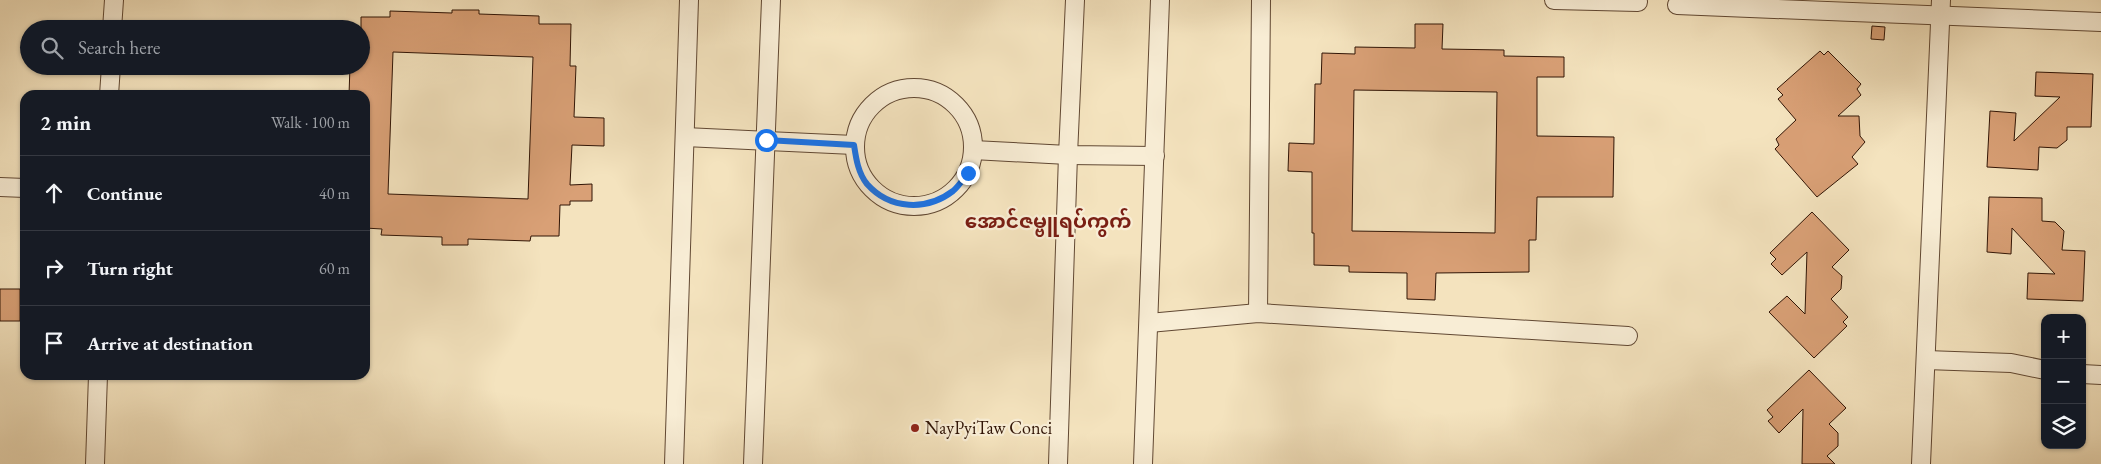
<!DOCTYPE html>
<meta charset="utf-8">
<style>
:root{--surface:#171b24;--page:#20242c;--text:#f1f3f6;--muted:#9ea1a6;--line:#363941}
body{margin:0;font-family:"EB Garamond","Noto Sans Myanmar",serif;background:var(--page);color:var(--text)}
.controls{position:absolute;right:15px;bottom:15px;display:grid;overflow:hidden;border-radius:10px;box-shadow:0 1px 4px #0004}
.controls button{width:45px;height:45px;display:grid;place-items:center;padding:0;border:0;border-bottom:1px solid var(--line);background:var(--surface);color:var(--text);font:25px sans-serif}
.stop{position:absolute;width:15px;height:15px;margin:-11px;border:4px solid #1a73e8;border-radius:50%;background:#fff}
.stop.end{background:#1a73e8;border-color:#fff;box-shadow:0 1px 5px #0008}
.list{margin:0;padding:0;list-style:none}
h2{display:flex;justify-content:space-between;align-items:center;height:65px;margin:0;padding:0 20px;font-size:21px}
h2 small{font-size:16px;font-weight:400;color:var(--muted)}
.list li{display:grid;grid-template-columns:32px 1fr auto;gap:15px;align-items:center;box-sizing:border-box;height:75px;padding:0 20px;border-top:1px solid var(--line)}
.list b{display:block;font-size:19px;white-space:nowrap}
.list em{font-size:16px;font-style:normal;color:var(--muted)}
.icon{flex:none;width:28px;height:28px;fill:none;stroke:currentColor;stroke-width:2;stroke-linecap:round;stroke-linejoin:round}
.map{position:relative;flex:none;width:2101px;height:464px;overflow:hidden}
.search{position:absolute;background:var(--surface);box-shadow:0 1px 4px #0004;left:20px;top:20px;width:350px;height:55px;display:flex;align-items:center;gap:12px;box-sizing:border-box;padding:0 18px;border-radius:28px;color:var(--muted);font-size:19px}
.panel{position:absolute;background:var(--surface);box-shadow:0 1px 4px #0004;left:20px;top:90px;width:350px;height:290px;border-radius:15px}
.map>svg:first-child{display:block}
.building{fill:#d9a076;stroke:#301405;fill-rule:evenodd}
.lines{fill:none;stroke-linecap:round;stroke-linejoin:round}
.street-casing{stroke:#614833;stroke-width:20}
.street{stroke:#f8edd5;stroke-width:18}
.route{stroke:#1a73e8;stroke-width:6}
.poi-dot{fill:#8f2418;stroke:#f8edd5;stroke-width:2}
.labels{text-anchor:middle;stroke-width:4.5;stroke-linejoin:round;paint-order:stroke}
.poi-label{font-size:18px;fill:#301405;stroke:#f8edd5;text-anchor:start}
.quarter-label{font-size:20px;font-weight:bold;fill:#7a1f14;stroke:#f8edd5}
</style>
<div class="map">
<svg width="2101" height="464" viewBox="0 0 2101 464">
<rect width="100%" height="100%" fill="#f4e3be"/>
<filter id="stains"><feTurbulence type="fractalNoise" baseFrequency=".004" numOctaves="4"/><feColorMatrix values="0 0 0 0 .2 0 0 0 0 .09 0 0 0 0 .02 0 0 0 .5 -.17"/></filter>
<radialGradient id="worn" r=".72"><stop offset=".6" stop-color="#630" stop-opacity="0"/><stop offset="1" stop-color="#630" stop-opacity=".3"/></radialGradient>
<g class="building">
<path d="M452 10H479V14L539 16V24H571L570 66H576L574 117 604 118V146L572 145 570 185 592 184V201H570V205H560L559 236H531L530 241 468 239V245H442V237L381 235 382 229 365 228V95H349L350 66H361V17H390V11L452 13ZM393 52 533 57 528 199 388 194Z"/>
<path d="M1415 24H1443L1442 49 1504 50V56L1564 57V77H1537V136L1614 137 1613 197H1537L1536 240H1529V272L1436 273 1435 300 1407 299V273L1349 272V266L1314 265V233H1312V172L1288 171 1289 143 1314 144 1315 84H1321L1322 53 1355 54V47L1415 48ZM1354 90 1497 92 1495 233 1352 231Z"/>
<path d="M1872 26 1885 27 1884 40 1871 39Z"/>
<path d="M1820 51 1824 55 1828 51 1861 84 1857 89 1861 95 1838 116H1859L1860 136 1865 142 1852 157 1858 164 1817 197 1775 149 1779 145 1776 139 1796 120 1778 99 1783 95 1777 89Z"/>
<path d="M2036 72 2093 74 2091 127H2067V140L2057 148 2039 147 2038 170 1987 167 1990 111 2016 113 2014 141 2060 97 2035 96Z"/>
<path d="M1989 197 2042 198V221L2055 222 2064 231 2062 250 2085 251 2083 301 2027 299 2028 273 2055 274 2012 228 2011 254 1987 252Z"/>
<path d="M1812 212 1849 250 1832 267 1842 276 1841 289 1831 299 1848 317 1843 322 1847 326 1814 358 1769 312 1787 296 1805 314 1807 252 1782 275 1771 264 1776 259 1770 253Z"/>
<rect x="0" y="289" width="20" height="32"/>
<path d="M1809 370 1846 408 1829 424 1838 433V446L1827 456 1835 464H1802L1803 409 1779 433 1768 421 1773 417 1767 410Z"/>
</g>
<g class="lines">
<defs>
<g id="street">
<path d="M1554 0 1638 2"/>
<path d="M1677 5 2101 22"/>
<path d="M112 29 114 0"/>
<circle cx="914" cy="147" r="59"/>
<path d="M109 95 111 66"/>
<path d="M685 137 854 145"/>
<path d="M973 150 1068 155 1155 156"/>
<path d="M0 187 25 188"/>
<path d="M1258 313 1261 0"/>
<path d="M1149 323 1258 313 1628 336"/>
<path d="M1926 360 2011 363 2045 370"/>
<path d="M2082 374 2101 375"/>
<path d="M95 464 98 375"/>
<path d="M674 464 689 0"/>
<path d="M753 464 771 0"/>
<path d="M1058 464 1068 155 1075 0"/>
<path d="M1143 464 1160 0"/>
<path d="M1921 464 1941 0"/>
</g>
</defs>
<use href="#street" class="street-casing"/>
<use href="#street" class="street"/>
</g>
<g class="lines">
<path class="route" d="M766 140 854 145C856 158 858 173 867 184 890 210 927 211 953 191 959 186 963 179 968 173"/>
</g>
<circle class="poi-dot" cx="915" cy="428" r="5"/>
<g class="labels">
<g class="poi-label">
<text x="925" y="434">NayPyiTaw Conci</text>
</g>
<g class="quarter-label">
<text x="1048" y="228">အောင်ဇမ္ဗူရပ်ကွက်</text>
</g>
</g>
<rect width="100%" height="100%" filter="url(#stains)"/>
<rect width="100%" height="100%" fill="url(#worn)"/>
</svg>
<div class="controls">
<button>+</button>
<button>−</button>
<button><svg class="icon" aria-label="layers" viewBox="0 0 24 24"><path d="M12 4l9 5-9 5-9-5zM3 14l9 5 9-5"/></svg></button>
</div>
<div class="stop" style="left:766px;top:140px"></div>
<div class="stop end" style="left:968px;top:173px"></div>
<div class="search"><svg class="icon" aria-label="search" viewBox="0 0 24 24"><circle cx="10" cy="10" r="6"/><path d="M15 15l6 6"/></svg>Search here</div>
<section class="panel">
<h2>2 min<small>Walk · 100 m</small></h2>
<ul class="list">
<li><svg class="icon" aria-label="ahead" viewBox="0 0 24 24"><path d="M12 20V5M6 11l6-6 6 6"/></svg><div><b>Continue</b></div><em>40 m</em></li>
<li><svg class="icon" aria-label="right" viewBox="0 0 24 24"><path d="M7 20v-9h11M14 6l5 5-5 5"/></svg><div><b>Turn right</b></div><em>60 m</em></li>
<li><svg class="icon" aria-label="arrive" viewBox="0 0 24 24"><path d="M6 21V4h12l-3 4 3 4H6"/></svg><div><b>Arrive at destination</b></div></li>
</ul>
</section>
</div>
